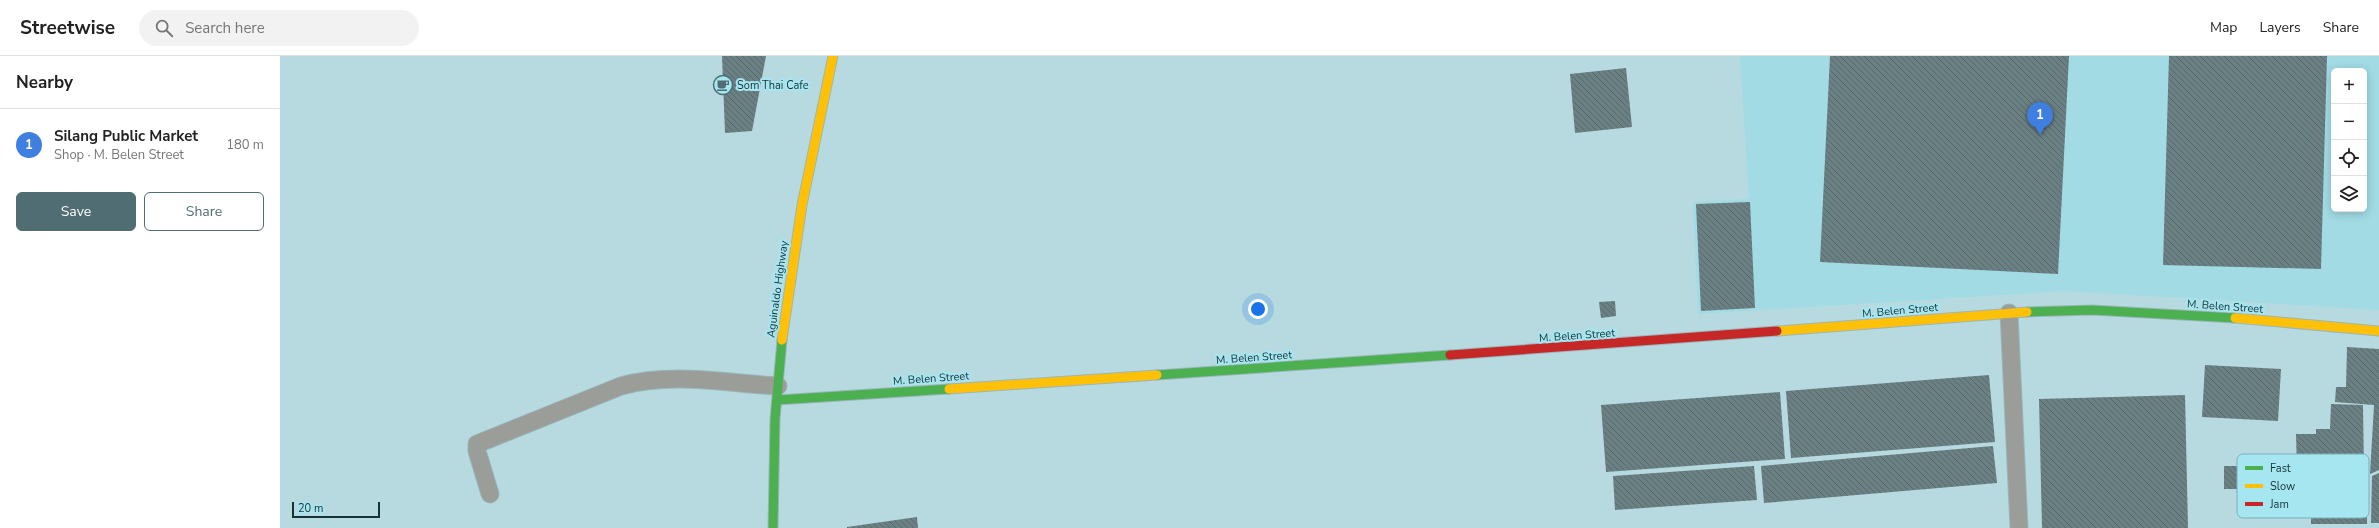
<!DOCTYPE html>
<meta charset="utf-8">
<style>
:root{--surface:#fff;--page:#f2f2f2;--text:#222;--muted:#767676;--line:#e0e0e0;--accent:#4f6d72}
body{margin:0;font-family:"Nunito Sans",sans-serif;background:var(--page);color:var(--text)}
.controls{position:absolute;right:12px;top:12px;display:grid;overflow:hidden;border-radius:6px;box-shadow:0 2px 10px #0003}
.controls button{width:36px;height:36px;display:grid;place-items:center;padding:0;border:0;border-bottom:1px solid var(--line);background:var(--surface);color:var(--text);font:20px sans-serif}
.scale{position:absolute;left:12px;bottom:10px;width:88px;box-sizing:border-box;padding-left:4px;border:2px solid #173236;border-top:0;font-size:11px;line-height:14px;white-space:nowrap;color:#173236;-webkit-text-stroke:3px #a6e6f1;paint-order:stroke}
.you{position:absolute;left:978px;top:253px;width:14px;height:14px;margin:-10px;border:3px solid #fff;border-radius:50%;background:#1a73e8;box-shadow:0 0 0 6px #1a73e833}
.badge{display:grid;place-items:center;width:26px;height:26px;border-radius:50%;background:var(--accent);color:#fff;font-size:13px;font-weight:700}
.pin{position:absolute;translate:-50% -33px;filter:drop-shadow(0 1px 2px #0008)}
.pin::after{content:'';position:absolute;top:21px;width:14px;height:12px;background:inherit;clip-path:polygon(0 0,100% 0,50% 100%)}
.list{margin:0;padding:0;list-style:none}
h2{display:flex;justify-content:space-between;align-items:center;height:52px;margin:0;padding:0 16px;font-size:17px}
h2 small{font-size:13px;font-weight:400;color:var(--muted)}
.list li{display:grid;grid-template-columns:26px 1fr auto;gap:12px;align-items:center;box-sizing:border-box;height:72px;padding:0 16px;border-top:1px solid var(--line)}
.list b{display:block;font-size:15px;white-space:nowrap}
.list p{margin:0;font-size:13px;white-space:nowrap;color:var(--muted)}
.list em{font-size:13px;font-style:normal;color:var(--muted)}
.actions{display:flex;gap:8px;padding:12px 16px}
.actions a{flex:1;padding:9px 0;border:1px solid var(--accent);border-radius:6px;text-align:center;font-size:14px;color:var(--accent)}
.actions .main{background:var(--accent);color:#fff}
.icon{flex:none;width:22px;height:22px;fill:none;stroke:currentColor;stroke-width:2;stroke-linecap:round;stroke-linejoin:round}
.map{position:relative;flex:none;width:2099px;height:472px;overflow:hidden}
header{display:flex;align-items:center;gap:24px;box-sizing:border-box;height:56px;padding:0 20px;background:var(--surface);border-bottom:1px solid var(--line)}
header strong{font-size:19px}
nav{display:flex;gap:22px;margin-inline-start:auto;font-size:14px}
.search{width:280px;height:36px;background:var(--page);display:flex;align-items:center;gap:10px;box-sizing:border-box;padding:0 14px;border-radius:22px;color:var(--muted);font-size:15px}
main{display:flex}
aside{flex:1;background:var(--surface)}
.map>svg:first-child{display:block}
.built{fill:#a2dbe4;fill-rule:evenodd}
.building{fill:url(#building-back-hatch)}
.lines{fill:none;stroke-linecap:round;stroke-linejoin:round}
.lane-casing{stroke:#9ab6bb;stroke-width:19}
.fast-casing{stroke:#9ab6bb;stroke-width:11}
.slow-casing{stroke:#9ab6bb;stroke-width:11}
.jam-casing{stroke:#9ab6bb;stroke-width:11}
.lane{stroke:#9a9d98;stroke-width:17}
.fast{stroke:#4caf50;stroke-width:9}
.slow{stroke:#ffc107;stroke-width:9}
.jam{stroke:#c62828;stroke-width:9}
.labels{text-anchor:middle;stroke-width:4;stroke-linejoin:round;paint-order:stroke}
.poi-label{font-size:11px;fill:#173236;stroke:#a6e6f1;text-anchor:start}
.street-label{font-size:11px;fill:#173236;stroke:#a6e6f1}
.key{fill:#a6e6f1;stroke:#7bb0b9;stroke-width:1}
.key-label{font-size:11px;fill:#173236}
</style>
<header>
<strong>Streetwise</strong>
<div class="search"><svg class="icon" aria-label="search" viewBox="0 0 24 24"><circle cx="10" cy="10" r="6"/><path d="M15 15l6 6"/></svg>Search here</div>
<nav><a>Map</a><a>Layers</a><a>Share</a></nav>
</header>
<main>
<aside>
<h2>Nearby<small></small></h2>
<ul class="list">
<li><span class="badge" style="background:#3f7fe0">1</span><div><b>Silang Public Market</b><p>Shop · M. Belen Street</p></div><em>180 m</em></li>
</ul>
<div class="actions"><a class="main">Save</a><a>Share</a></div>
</aside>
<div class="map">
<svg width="2099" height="472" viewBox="0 0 2099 472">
<defs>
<pattern id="building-back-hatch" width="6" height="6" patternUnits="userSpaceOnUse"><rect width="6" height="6" fill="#6b8083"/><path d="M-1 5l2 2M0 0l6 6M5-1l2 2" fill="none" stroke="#57696c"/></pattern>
</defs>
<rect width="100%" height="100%" fill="#b7dae0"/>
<path class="built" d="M1460 0H2099V254L1784 235 1418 258 1413 146 1469 143ZM2054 15H2084V153H2054Z"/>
<g class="building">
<path d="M442 0H486L472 75 445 77Z"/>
<path d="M1550 0H1789L1778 218 1540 206Z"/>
<path d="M1889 0H2047L2041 213 1883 209Z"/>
<path d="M1346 12 1352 71 1295 77 1290 18Z"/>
<path d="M1470 146 1475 252 1421 255 1416 148Z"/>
<path d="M1335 245 1336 260 1321 262 1319 246Z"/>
<path d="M2067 291 2099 293V414L2090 418 2094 349 2055 346 2056 331H2066Z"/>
<path d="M1925 309 2001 313 1998 365 1922 361Z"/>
<path d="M1709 319 1715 386 1511 402 1506 335Z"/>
<path d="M1500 336 1505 403 1326 416 1321 349Z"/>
<path d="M1905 339 1908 472H1762L1759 343Z"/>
<path d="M2051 348 2083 349 2084 416H2017L2016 378H2036V373H2050Z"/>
<path d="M1713 390 1717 427 1484 447 1481 410Z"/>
<path d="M1474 410 1477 444 1335 454 1333 420Z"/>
<path d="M1944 410H1961L1960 433H1944Z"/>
<path d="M2099 417V467H2091L2092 420Z"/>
<path d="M2031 418 2087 419V468H2031V460H2007V445H2031V442H2003L2002 425 2031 424Z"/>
<path d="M637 461 638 472H567V471Z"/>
</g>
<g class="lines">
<defs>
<g id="lane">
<path d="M1729 257 1739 472"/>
<path d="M210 438 197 395V388L341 330C391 316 446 327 498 330"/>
</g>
<g id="fast">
<path d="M1747 256 1812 254 1955 262"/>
<path d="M877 319 1170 299"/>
<path d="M497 344 669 333"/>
<path d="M493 472 495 363 502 284"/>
</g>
<g id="slow">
<path d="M1955 262 2099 275"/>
<path d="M1497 275 1747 256"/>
<path d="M502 284 522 149 553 0"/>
<path d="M669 333 877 319"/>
</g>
<path id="jam" d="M1170 299 1497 275"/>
</defs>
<use href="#lane" class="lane-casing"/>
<use href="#fast" class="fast-casing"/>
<use href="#slow" class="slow-casing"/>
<use href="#jam" class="jam-casing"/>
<use href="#lane" class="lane"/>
<use href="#fast" class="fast"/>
<use href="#slow" class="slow"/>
<use href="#jam" class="jam"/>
</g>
<defs>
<symbol id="cafe-ring" viewBox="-11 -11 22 22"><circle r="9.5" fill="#a6e6f1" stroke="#4f6d72" stroke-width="1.5"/><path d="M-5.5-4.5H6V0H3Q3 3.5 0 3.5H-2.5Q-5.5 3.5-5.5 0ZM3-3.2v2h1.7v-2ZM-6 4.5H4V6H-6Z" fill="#4f6d72"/></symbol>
</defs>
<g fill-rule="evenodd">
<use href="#cafe-ring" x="432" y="18" width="22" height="22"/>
</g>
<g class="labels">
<g class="poi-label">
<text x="457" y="33">Som Thai Cafe</text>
</g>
<g class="street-label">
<text transform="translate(497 233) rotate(-82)" y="4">Aguinaldo Highway</text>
<text transform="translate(1945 250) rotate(4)" y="4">M. Belen Street</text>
<text transform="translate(1620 254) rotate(-5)" y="4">M. Belen Street</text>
<text transform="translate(1297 279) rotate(-4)" y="4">M. Belen Street</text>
<text transform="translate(974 301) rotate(-4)" y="4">M. Belen Street</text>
<text transform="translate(651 322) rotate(-4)" y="4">M. Belen Street</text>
</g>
</g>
<rect x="1957" y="398" width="132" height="64" rx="6" class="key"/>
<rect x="1965" y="410" width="18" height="4" fill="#4caf50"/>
<rect x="1965" y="428" width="18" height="4" fill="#ffc107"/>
<rect x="1965" y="446" width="18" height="4" fill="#c62828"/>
<g class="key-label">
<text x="1990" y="416">Fast</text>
<text x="1990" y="434">Slow</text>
<text x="1990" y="452">Jam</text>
</g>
</svg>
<div class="controls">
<button>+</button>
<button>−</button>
<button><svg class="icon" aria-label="locate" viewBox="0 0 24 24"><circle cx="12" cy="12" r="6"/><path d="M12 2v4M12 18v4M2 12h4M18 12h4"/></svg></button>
<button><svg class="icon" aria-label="layers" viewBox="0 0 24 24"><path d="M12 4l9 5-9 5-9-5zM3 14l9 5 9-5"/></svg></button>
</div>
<div class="scale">20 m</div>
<div class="you"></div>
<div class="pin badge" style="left:1760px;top:79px;background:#3f7fe0">1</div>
</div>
</main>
